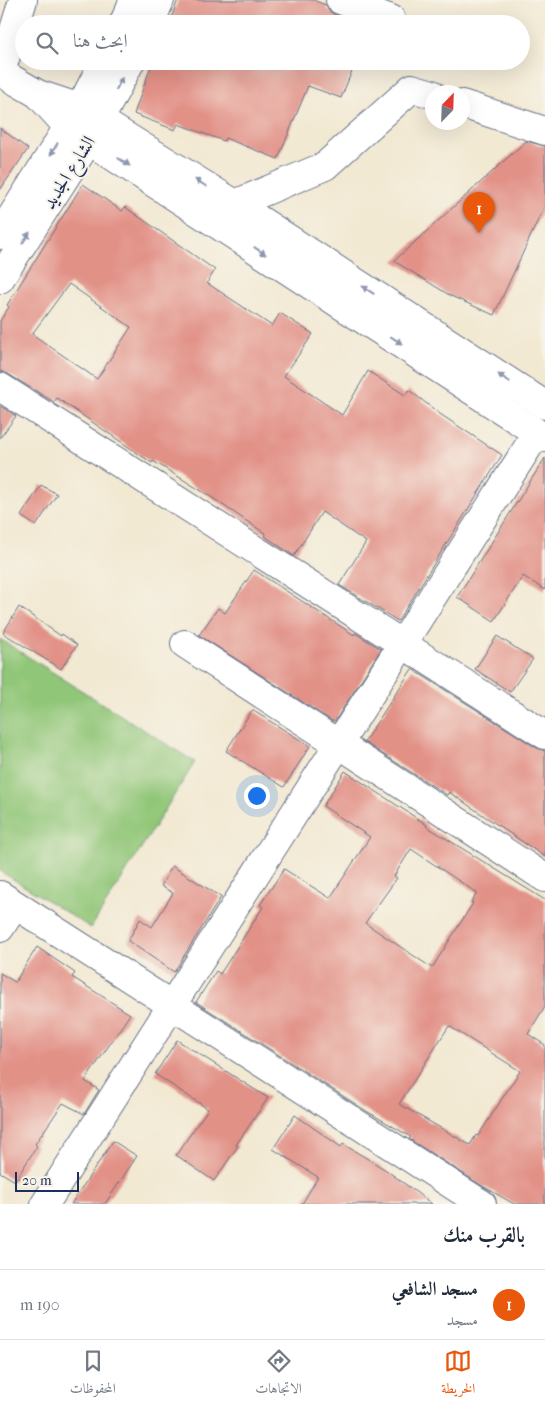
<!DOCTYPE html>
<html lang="ar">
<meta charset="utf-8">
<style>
:root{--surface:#fff;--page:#f6f6f7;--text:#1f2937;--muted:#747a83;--line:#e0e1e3;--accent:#ea580c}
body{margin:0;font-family:"IM FELL French Canon",Amiri,serif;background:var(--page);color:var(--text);direction:rtl}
.compass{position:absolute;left:425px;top:85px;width:45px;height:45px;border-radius:50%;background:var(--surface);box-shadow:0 5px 20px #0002;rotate:23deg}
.scale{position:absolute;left:15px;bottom:12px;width:64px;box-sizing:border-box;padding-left:5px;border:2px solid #1b2f5e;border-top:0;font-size:14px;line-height:18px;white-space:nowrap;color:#1b2f5e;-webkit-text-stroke:4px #f7f3e8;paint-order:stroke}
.you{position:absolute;left:256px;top:795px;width:18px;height:18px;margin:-12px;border:4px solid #fff;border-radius:50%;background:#1a73e8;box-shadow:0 0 0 8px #1a73e833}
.badge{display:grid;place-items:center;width:32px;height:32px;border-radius:50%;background:var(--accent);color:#fff;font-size:16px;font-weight:700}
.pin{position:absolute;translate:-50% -41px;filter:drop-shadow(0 1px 2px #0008)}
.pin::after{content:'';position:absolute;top:26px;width:18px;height:15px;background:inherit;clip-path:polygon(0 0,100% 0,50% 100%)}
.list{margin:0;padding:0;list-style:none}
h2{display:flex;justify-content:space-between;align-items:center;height:65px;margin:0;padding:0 20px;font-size:21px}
h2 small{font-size:16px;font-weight:400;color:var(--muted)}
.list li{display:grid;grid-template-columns:32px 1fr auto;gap:15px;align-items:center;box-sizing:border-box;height:70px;padding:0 20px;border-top:1px solid var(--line)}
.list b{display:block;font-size:19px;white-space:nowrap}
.list p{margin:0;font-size:16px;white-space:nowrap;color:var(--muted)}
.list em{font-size:16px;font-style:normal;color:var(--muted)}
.icon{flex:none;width:28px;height:28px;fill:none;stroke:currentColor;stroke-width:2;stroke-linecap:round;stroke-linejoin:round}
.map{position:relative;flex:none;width:545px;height:1204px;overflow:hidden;direction:ltr}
.search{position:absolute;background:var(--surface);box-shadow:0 5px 20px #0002;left:15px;right:15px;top:15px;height:55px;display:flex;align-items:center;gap:12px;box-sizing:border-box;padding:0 18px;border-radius:28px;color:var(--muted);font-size:19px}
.sheet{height:135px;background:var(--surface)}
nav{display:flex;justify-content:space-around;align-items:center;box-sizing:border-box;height:70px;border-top:1px solid var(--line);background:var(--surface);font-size:14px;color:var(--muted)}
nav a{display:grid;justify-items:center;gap:2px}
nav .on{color:var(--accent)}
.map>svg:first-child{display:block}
.green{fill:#90c677;stroke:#567a6a}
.building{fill:#e29187;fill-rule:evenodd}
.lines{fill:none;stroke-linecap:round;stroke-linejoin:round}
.minor-casing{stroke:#667087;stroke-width:30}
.minor{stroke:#fff;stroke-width:28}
.oneway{fill:#8d97ae}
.labels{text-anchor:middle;stroke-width:4;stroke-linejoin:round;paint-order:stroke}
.street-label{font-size:19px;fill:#1b2f5e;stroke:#f7f3e8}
</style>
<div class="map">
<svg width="545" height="1204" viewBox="0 0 545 1204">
<rect width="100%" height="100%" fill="#f7f3e8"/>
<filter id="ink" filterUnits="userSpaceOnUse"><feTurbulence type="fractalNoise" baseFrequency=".02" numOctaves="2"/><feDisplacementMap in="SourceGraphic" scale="10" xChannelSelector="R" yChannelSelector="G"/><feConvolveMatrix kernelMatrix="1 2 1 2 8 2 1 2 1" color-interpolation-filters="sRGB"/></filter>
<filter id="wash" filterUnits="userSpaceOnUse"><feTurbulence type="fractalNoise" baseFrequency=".0096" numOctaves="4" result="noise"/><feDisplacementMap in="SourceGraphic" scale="20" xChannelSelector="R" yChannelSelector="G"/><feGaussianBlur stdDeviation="1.12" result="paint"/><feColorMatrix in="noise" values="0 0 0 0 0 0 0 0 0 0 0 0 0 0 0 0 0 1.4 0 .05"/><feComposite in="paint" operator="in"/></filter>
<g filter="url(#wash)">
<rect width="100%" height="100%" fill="#f2e9d3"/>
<path class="green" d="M0 639 195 762 91 928 0 871Z"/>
<g id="blocks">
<g class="building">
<path d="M178 0H313L326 5 328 10 335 15 359 24H169Z"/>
<path d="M165 61H343L354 66 341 98 308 86 278 159 225 138 224 141 178 124 175 130 134 114 152 63 164 68Z"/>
<path d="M0 128 28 149 0 190Z"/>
<path d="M526 141 545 146V205L494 315 451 296 394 261Z"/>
<path d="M83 184 122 211 125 207 215 270 207 283 272 326 280 313 313 334 284 376 342 415 368 371 405 395 409 390 440 414 502 455 398 621 339 585 366 542 322 512 294 556 265 536 266 534 208 495 153 461 152 463 57 398 54 402 8 374 0 371V321L9 307 7 305ZM69 284 131 327 97 379 32 334Z"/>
<path d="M0 406 16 416 0 438Z"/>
<path d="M545 458V590L523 576 494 621 457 597Z"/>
<path d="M41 485 57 494 36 526 21 516Z"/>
<path d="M254 570 354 635 355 633 381 649 335 721H332L199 635 218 608 225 613Z"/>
<path d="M19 607 61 636 62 634 77 645 61 669 3 633Z"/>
<path d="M497 636 533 659 510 692 475 669Z"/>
<path d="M412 669 537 748 545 751V857L449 792 447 795 364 742Z"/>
<path d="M252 710 310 746 284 787 226 751Z"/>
<path d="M345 771 427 825 426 826 545 900V1006L528 1034 545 1045V1204H514L481 1185 409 1139 411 1137 368 1112 196 1002 216 971 220 974 263 907 260 905 284 869 330 898 370 837 323 806ZM411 849 477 893 471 902 473 903 432 968 365 923 397 878 394 876ZM449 1026 520 1071 478 1136 476 1135 470 1145 399 1104Z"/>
<path d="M172 866 221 897 174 972 128 941 140 919 152 927 173 893 161 886Z"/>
<path d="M37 947 75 973 72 977 130 1014 85 1081 99 1090 84 1114 63 1103 35 1144 37 1146 15 1181 0 1172V973L15 982Z"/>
<path d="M177 1040 268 1098 236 1145 238 1146 214 1181 176 1155 208 1109 155 1074Z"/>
<path d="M295 1115 341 1147 343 1144 386 1170 432 1204H302L318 1177 273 1149Z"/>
<path d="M113 1141 137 1156 105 1204H71Z"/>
</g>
</g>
</g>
<g filter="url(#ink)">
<use href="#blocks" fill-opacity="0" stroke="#667087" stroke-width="1"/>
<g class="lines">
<defs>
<g id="minor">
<path d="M340 0 391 19"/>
<path d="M123 24 134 0"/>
<path d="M150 24 160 0"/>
<path d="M0 72 38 94 80 108 235 204 545 405"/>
<path d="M1 72 23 0"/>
<path d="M40 96 68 127 545 438"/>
<path d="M462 104 545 131"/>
<path d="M235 204 325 166 412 88 432 94"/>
<path d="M0 235 80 108 104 61"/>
<path d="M0 279 89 140 131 61"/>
<path d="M0 387 545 735"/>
<path d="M185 644 545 878"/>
<path d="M0 895 482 1204"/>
<path d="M0 928 15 905"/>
<path d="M45 1204 537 433"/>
</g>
</defs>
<use href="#minor" class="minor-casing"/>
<use href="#minor" class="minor"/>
</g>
<defs><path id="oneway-solid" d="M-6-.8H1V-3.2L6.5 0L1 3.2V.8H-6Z" transform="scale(1.25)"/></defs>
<g class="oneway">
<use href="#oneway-solid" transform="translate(119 84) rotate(-63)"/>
<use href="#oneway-solid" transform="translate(54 149) rotate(122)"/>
<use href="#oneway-solid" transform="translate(124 162) rotate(33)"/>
<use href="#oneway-solid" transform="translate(201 183) rotate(-148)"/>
<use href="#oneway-solid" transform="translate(26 238) rotate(-57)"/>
<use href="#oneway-solid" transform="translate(260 251) rotate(33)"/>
<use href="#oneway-solid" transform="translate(368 290) rotate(-147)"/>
<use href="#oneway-solid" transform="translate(396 340) rotate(33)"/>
<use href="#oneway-solid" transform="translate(504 378) rotate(-147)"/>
</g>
</g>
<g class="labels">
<g class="street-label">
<text transform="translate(68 172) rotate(-58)" y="7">الشارع الجديد</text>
</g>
</g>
</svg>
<svg class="compass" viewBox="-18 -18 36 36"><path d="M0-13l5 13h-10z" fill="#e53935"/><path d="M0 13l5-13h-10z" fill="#747a83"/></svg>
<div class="scale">20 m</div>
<div class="you"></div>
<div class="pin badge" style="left:479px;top:233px">1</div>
<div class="search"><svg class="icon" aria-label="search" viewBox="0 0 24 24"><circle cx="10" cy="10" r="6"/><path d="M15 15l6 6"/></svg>ابحث هنا</div>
</div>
<section class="sheet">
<h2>بالقرب منك<small></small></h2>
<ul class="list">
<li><span class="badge">1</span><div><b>مسجد الشافعي</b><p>مسجد</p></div><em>190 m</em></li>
</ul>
</section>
<nav>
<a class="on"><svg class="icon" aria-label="map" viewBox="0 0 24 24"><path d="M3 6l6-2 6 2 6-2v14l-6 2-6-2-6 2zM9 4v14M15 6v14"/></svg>الخريطة</a>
<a><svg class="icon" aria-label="directions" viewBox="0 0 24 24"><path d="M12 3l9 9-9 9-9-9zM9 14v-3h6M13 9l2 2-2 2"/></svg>الاتجاهات</a>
<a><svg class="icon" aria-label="saved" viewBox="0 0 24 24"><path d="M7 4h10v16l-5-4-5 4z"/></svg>المحفوظات</a>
</nav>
